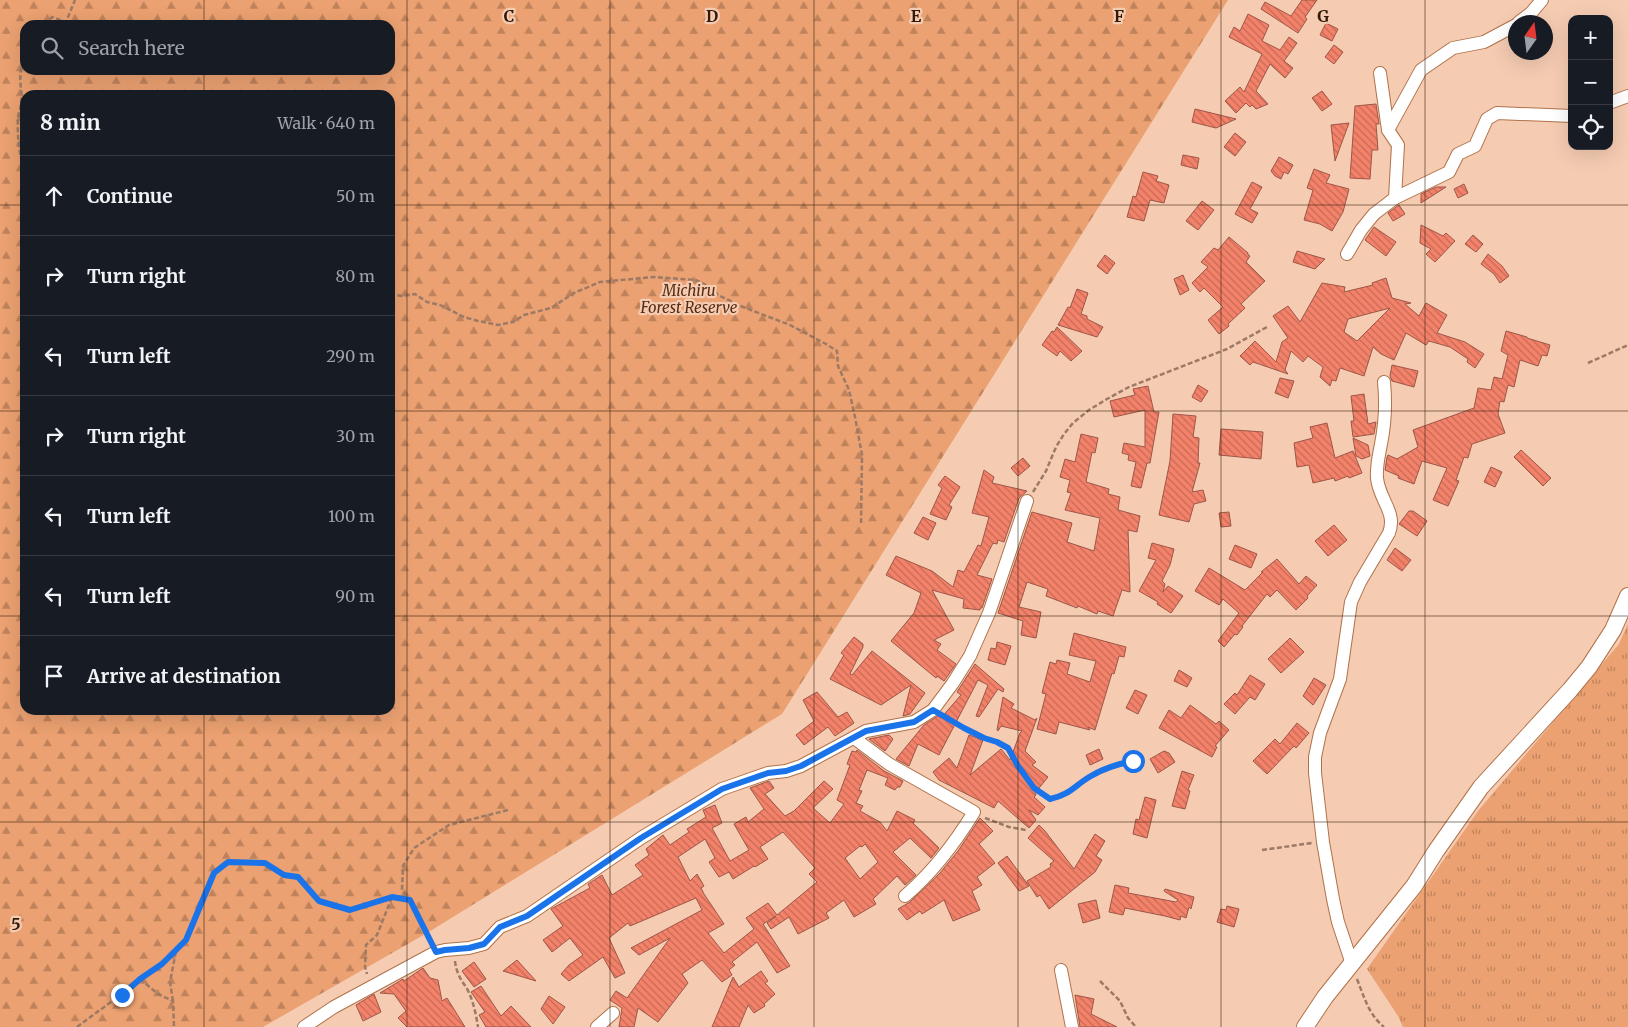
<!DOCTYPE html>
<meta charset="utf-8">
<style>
:root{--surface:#171b24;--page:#242831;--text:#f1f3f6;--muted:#9ea1a6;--line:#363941}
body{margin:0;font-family:Merriweather,serif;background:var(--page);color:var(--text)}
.controls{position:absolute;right:15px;top:15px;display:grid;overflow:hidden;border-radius:10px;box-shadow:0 5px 20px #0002}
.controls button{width:45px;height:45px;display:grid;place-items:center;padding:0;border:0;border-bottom:1px solid var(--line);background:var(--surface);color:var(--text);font:25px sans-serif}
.compass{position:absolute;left:1508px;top:15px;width:45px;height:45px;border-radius:50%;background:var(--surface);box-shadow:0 5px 20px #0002;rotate:14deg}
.stop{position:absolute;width:15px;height:15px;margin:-11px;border:4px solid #1a73e8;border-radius:50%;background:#fff}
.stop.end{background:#1a73e8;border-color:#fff;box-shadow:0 1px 5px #0008}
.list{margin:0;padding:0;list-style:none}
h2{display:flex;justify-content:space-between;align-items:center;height:65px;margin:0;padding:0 20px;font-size:21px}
h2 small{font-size:16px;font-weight:400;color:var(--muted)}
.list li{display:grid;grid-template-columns:32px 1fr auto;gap:15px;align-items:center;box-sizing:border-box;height:80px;padding:0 20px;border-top:1px solid var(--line)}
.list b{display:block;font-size:19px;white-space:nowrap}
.list em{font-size:16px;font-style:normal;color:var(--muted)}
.icon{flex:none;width:28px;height:28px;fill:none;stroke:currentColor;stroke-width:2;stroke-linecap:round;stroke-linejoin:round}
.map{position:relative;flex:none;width:1628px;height:1027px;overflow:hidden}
.search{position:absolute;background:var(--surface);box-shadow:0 5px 20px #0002;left:20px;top:20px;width:375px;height:55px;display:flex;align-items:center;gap:12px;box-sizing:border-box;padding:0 18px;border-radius:15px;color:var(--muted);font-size:19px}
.panel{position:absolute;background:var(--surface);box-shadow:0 5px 20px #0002;left:20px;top:90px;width:375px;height:625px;border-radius:15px}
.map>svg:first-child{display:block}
.grass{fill:url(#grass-tufts)}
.forest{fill:url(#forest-firs);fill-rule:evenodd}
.building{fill:url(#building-back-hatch);stroke:#9d5647;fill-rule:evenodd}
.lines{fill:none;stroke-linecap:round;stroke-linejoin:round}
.minor-casing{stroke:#b17249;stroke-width:14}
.tertiary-casing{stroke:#b17249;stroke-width:18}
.path{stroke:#9d7a65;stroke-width:2.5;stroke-dasharray:5 2.5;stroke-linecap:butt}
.minor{stroke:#fff;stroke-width:12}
.tertiary{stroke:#fff;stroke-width:16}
.route{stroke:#1a73e8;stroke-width:6}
.grid{fill:none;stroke:#321908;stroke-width:1;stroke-opacity:0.55}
.labels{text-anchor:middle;stroke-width:4.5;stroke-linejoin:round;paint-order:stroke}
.park-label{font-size:15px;font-style:italic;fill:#542d12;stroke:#f5cbb2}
.grid-label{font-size:16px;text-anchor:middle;font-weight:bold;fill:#321908;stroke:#f5cbb2;stroke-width:4.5;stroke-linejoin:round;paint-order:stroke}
</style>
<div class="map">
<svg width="1628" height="1027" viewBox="0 0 1628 1027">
<defs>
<pattern id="grass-tufts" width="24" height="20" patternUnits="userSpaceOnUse" patternTransform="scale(1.25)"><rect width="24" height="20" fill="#eba171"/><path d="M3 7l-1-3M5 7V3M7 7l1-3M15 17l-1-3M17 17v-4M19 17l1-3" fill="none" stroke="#bf825b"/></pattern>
<pattern id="forest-firs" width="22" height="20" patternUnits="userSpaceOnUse" patternTransform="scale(1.25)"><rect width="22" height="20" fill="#eba171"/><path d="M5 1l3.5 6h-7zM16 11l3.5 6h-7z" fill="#bf825b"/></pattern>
<pattern id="building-back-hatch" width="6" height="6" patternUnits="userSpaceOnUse" patternTransform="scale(1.25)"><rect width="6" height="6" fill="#f4826a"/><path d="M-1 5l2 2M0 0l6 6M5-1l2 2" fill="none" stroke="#c66a55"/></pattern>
</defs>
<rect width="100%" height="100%" fill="#f5cbb2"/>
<path class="grass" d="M1628 624V1027H1403L1398 1016 1367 969 1478 811 1619 644Z"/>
<path class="forest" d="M0 0H1228L782 714 427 933 263 1027H0ZM25 25H390V70H25ZM25 95H390V710H25Z"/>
<g class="building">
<path d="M1302 0H1317L1305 17 1307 19 1298 33 1261 9 1265 2 1291 16Z"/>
<path d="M1248 14 1269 25 1262 41 1280 50 1289 37 1297 43 1284 61 1293 68 1285 78 1270 64 1256 91 1268 104 1256 109 1252 105 1250 107 1246 103 1236 113 1225 101 1240 87 1244 92 1262 54 1229 37 1234 27 1240 31Z"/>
<path d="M1326 23 1338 29 1332 41 1320 35Z"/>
<path d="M1334 45 1343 52 1334 64 1325 57Z"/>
<path d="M1322 91 1332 104 1322 111 1312 98Z"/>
<path d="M1376 104 1379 124H1376L1378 150H1372L1370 179 1350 178 1355 106Z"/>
<path d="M1195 109 1236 119 1216 128 1192 122Z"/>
<path d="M1349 123 1335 161 1331 125Z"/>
<path d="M1235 133 1246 142 1235 156 1224 147Z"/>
<path d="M1183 155 1199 158 1197 169 1181 165Z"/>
<path d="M1279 157 1293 165 1288 174 1284 172 1281 179 1275 176 1271 171Z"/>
<path d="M1314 169 1330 175 1326 183 1349 189 1343 212 1332 231 1320 224 1304 220 1313 190 1307 188Z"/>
<path d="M1143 172 1158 176 1156 181 1169 185 1164 203 1150 200 1144 221 1127 217 1133 196 1136 197Z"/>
<path d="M1252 182 1262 187 1250 209 1258 213 1252 223 1235 214Z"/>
<path d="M1464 184 1468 193 1458 198 1454 189Z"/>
<path d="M1436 187H1446L1421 203V194Z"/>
<path d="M1202 201 1214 210 1198 230 1186 221Z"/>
<path d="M1399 205 1405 214 1393 221 1388 213Z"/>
<path d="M1421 225 1443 236 1446 233 1455 241 1435 262 1426 254 1431 249 1420 243Z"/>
<path d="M1374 227 1396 242 1386 256 1365 240Z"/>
<path d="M1473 235 1483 244 1476 252 1465 244Z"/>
<path d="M1229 237 1248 253V255L1250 256 1246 262 1265 281 1241 304 1245 308 1228 324 1229 326 1219 334 1208 320 1223 307 1204 288 1200 292 1192 283 1208 267 1201 262 1214 248 1218 250Z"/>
<path d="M1297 251 1325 259 1315 269 1293 262Z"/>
<path d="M1488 254 1502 266 1509 276 1500 283 1494 274 1481 264Z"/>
<path d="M1105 255 1115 263 1107 274 1097 266Z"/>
<path d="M1183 275 1189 290 1180 295 1174 279Z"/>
<path d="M1386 278 1392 298 1411 303 1405 304 1419 316 1426 303 1447 315 1437 333 1465 342 1484 354 1475 368 1467 362 1468 359 1450 347 1429 341 1426 345 1406 333 1394 360 1381 354 1373 347 1364 376 1340 368 1336 381 1332 380 1330 386 1320 377 1323 367 1308 356 1303 362 1291 351 1285 370 1288 374 1253 362 1250 365 1240 356 1255 341 1276 362 1282 342 1288 338 1273 316 1288 306 1300 322 1322 283 1345 287 1344 292 1373 285 1372 283ZM1390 308 1357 341 1344 332 1348 319Z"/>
<path d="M1077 289 1088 293 1081 314 1087 316V319L1103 327 1097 337 1058 325 1068 307 1070 308Z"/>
<path d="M1057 327 1082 351 1071 361 1060 351 1057 356 1042 345 1052 331 1054 332Z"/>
<path d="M1506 331 1527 337V338L1550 345 1547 356 1542 355 1538 366 1520 360 1514 387 1508 385 1504 402 1500 401 1498 414 1505 433 1472 444 1468 458 1464 457 1456 480 1459 481 1448 506 1433 500 1447 468 1422 461 1414 484 1398 478 1399 476 1385 470 1387 457 1388 455 1397 459 1418 447 1413 430 1474 408 1478 388 1491 390 1494 377 1502 379 1508 355 1501 351Z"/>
<path d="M1392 365 1418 371 1414 387 1392 381 1390 376Z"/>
<path d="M1280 378 1294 381 1288 398 1275 393Z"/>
<path d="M1198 385 1208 391 1201 402 1192 397Z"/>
<path d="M1148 386 1154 412H1159L1150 463H1147L1141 488 1131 486 1136 462 1128 460 1129 455 1122 453 1124 443 1145 447V410L1114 417 1110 401 1135 395 1133 389Z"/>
<path d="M1364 394 1368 424 1376 422 1374 434 1353 437 1351 421H1354L1351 396Z"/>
<path d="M1173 414 1196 416 1193 437 1199 438 1198 463H1200L1192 492 1203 490 1206 501 1194 504 1189 522 1159 515 1170 461Z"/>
<path d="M1327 423 1335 458 1353 451 1362 473 1349 478 1348 476 1335 481 1334 478 1313 483 1309 465 1297 467 1294 443 1313 438 1310 427Z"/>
<path d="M1221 429 1263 432 1261 459 1219 455Z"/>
<path d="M1081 434 1098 438 1095 453 1092 452 1086 482 1109 489 1108 494 1120 497 1118 510 1140 516 1137 532 1128 530 1130 592 1122 590 1113 616 1098 611 1097 614 1078 606 1077 608 1046 596 1048 589 1027 582 1019 607 1041 612 1036 638 1021 635 1023 621 998 613 1032 512 1072 523 1067 542 1094 551 1100 518 1065 510 1071 493 1067 492 1070 480 1060 477 1065 459 1075 462Z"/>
<path d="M1353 438 1368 445 1370 456 1362 459 1356 456Z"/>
<path d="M1521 450 1551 478 1543 486 1514 457Z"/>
<path d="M1023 458 1030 466 1018 476 1011 468Z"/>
<path d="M1491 467 1502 472 1495 487 1484 482Z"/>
<path d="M984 470 994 477 992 483 1027 491 1019 498 1004 542 998 540 997 544 993 543 977 575 992 579 982 608H980V610L963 608 964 599 932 590 954 630 934 640 941 644 937 650 956 664 944 681 937 676 936 678 891 641 914 613 921 593 886 575 896 556 932 571 953 587 958 570 964 572 978 545 981 546 989 517 972 513Z"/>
<path d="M945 476 960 487 949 505 952 507 946 520 930 514 942 488 938 485Z"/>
<path d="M1409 511H1413L1427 521 1417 536 1399 524Z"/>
<path d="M1229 512 1231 526 1221 527 1219 513Z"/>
<path d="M923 517 936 523 928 540 914 533Z"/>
<path d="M1334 525 1347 540 1328 556 1315 541Z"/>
<path d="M1152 543 1174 549 1170 565 1162 581 1165 584 1163 592 1168 586 1183 596 1171 613 1157 604 1158 602 1139 591 1156 560 1148 558Z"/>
<path d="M1235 545 1257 554 1251 568 1229 559Z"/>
<path d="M1395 548 1411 560 1402 571 1387 560Z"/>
<path d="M1277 559 1299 584 1306 576 1317 585 1307 596 1308 598 1296 610 1277 590 1270 597 1267 594 1242 626 1243 627 1237 635 1235 634 1224 647 1218 641 1239 613 1223 599 1219 605 1195 591 1209 568 1245 590 1263 572H1261Z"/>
<path d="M1074 633 1126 647 1124 657 1119 656 1114 674 1112 673 1095 730 1088 727 1090 730 1059 722 1056 734 1037 729 1046 694 1042 693 1050 662 1056 664 1057 660 1070 663 1067 674 1090 682 1096 661 1069 655Z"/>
<path d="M854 637 863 644V647L850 674 852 675 872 651 925 693 910 714 903 716 911 685 881 705 830 679 844 655 841 653Z"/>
<path d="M1290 638 1304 652 1281 673 1268 659Z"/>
<path d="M997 642 1011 646 1005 665 988 660 991 648 996 649Z"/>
<path d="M975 664 1004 689 1003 692 998 689 979 717 976 716 988 685 978 680 939 755 918 744 909 766 896 759 924 725 938 716 941 718 961 695 957 692Z"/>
<path d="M1179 670 1192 678 1187 687 1174 681Z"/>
<path d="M1250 675 1265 684 1255 700 1250 697 1235 714 1224 704 1235 693 1237 695Z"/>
<path d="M1314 678 1326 685 1313 705 1303 696Z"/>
<path d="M1135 690 1147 695 1138 714 1126 708Z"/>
<path d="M817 692 838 717 847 712 854 723 835 736 828 727 804 745 796 735 814 721 803 700Z"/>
<path d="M1003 697 1014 704 1011 708 1035 720 1037 718 1025 751 1036 762 1032 765 1048 777 1035 793 1036 795 1034 797 1045 807 1038 815 1029 810 1036 820 1029 828 998 801 994 808 939 780 933 772 949 758 957 768 969 735 983 740 970 775 1001 749 1010 760 1020 733 1022 731 1001 726 998 731 997 730Z"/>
<path d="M1190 705 1216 724 1219 721 1229 730 1215 746 1217 747 1212 757 1159 728 1169 710 1181 718Z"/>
<path d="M1297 723 1309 733 1296 748 1294 746 1267 774 1253 761 1275 739 1280 744Z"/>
<path d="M889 735 893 739 885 751 869 739Z"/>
<path d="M1099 749 1103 759 1090 765 1086 755Z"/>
<path d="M857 750 884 771 903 781 900 787H897L895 790 885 785 888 778 867 770 859 790 862 791 856 803 863 806 860 811 880 822 887 831 897 811 915 820 913 823 939 848 931 858 910 838 893 852 916 875 905 885 897 876 873 899 876 904 854 917 844 900 826 913 829 918 798 934 789 917 771 929 767 923 776 916 763 924 790 966 777 973 757 942 732 962 735 965 729 970 732 975 722 982 702 960 682 974 688 983 658 1022 638 1008 634 1027H619L622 1008 610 1000 616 991 627 998 670 938 639 955 631 948 702 910 696 898 630 926 628 923 609 938 625 973 615 978 603 957 569 981 561 974 569 965 583 955 570 938 552 952 543 940 563 926 551 909 590 888 588 884 602 875 612 895 643 875 635 865 649 855 646 849 663 835 670 845 689 832 687 829 706 817 703 810 715 805 722 823 712 828 730 861 749 850 734 824 746 817 748 822 764 809 750 788 769 781 774 788 765 794 785 816 794 811 824 781 833 789 813 808 830 823 844 804 837 800 850 765 847 764 852 751 856 752ZM783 832 815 868 809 874 817 882 777 915 768 903 746 918 754 929 724 953 708 933 724 924 704 894 701 888 704 886 697 874 690 881 678 857 705 839 715 858 709 862 719 877 729 872 733 879 754 866 755 867 768 859 760 847ZM865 844 878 862 860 879 845 858 860 846 862 847Z"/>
<path d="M1164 751 1169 753 1175 762 1158 773 1150 759Z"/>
<path d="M1182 771 1194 775 1188 790 1190 791 1185 809 1172 806Z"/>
<path d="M1145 797 1156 800 1147 838 1133 834 1136 819 1139 820Z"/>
<path d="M980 818 993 831 979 844 995 863 977 877 982 885 972 891 980 910 953 921 944 900 922 914 920 911 907 920 898 909 910 902 940 873 958 851Z"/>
<path d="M1039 825 1045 831 1074 869 1095 834 1105 841 1096 856 1102 860 1095 872 1049 909 1040 895 1037 897 1027 881 1051 867 1050 864 1054 861 1028 838Z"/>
<path d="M1007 856 1029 886 1019 891 998 863Z"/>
<path d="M1115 885 1129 888 1128 893 1176 902 1178 900 1164 891 1165 889 1194 897 1191 909 1189 907 1186 918 1181 916 1180 920 1165 916 1125 908 1123 915 1109 912Z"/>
<path d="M1096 900 1100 918 1083 923 1078 904Z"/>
<path d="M1227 906 1239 909 1234 927 1217 922 1221 909 1226 910Z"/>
<path d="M517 960 536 981 503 971Z"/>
<path d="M474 962 486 979 474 987 462 971Z"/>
<path d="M423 968 430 978 438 980 442 1001 447 998 465 1027H407L398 1018 406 1011 394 994 380 993 403 979 404 981Z"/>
<path d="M761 971 768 981 765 983 775 994 764 1004 765 1006 754 1013 748 1005 739 1027H712L733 977 739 987Z"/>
<path d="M481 986 501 1016 511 1006 531 1027H486L479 1015 485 1012 471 992Z"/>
<path d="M374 994 381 1012 363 1021 356 1005Z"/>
<path d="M1075 995 1094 999 1091 1014 1117 1027H1080Z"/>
<path d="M549 996 565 1007 553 1024 541 1009Z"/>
</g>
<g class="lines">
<defs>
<g id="minor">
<path d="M1519 22 1531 13 1542 0"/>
<path d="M1380 73 1388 130 1398 145 1395 198"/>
<path d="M1609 103 1628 96"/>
<path d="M1388 130 1421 70 1453 48 1484 42 1516 25"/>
<path d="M1347 254 1361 230 1374 214 1395 198 1449 172 1458 154 1475 146 1487 119 1497 113 1572 116"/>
<path d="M854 738 889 764 974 812C955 843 933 872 905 896"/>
<path d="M1352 964 1338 922 1333 899 1323 842 1315 773V757L1320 733 1340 679 1351 602 1360 582 1389 533C1397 512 1379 500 1377 478 1376 466 1379 455 1381 444 1385 424 1386 402 1384 382"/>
<path d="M1061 970 1072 1027"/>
<path d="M304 1027 334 1007 436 952 445 950 469 948 484 944 500 927 527 916 641 838 722 789 768 773 786 771 801 766 866 731 914 722 933 710 953 683 970 656 989 613 1027 501"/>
<path d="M597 1027 613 1013"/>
</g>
<path id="tertiary" d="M1305 1027 1325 997 1414 886 1436 851 1481 787 1570 690 1589 667 1613 630 1628 596"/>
</defs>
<use href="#minor" class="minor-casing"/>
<use href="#tertiary" class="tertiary-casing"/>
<g class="path">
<path d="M45 25 52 17 66 22 75 0"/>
<path d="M25 61C16 74 23 88 21 103 21 108 18 113 18 118 17 135 19 156 25 172"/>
<path d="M390 294 402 296 415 294 427 302 440 305 464 317 478 321 498 325 513 322 524 315 551 308 574 293 600 282 654 277 696 280 708 286 718 295 743 307 790 325 826 344 837 351 838 366 849 390 855 417 862 455 861 525"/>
<path d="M1588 363 1628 345"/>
<path d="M1033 492 1046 471 1056 447 1064 434 1073 423 1089 410 1107 399 1129 387 1227 349 1267 327"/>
<path d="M943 715 964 729 984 738 997 742 1008 748 1018 766 1034 788 1050 799C1070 795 1075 785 1091 776 1104 768 1118 764 1133 761"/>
<path d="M985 818 1009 827 1026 830"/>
<path d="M1262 850 1312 843"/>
<path d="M392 897 410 900"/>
<path d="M431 942 410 900 402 890 403 866 414 848 449 825 508 810"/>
<path d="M455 961C456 971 460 979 466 987 473 999 476 1014 478 1027"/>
<path d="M140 979 158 994 173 1001 174 1027"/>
<path d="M1357 979C1364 997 1369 1015 1384 1027"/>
<path d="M1100 981 1120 1001 1128 1018 1136 1027"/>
<path d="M173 1001 170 982 176 951"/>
<path d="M77 1027 162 964 186 940 214 873 228 862 265 863 283 875 298 877 319 901 349 910 392 897 377 935 366 945 365 967 367 974"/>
</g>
<use href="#minor" class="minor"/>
<use href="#tertiary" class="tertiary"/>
</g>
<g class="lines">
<path class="route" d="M122 995 140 979 162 964 186 940 214 873 228 862 265 863 284 875 298 877 319 901 350 910 392 897 410 900 436 952 445 950 469 948 484 944 500 927 527 916 641 838 722 789 768 773 786 771 801 766 866 731 914 722 933 710 964 728 984 738 997 742 1008 748 1018 766 1034 788 1050 799C1070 795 1075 785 1091 776 1104 768 1118 764 1133 761"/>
</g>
<path class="grid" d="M204 0V25M407 0V1027M610 0V1027M814 0V1027M1018 0V1027M1221 0V1027M1425 0V1027M204 70V95M0 205H25M390 205H1628M0 411H25M390 411H1628M0 616H25M390 616H1628M204 710V1027M0 822H1628"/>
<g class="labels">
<g class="park-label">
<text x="689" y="296">Michiru<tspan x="689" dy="17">Forest Reserve</tspan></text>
</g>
</g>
<g class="grid-label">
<text x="509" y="22">C</text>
<text x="712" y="22">D</text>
<text x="916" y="22">E</text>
<text x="1119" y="22">F</text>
<text x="1323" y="22">G</text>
<text x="16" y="930">5</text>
</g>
</svg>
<div class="controls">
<button>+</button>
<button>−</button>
<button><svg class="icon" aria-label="locate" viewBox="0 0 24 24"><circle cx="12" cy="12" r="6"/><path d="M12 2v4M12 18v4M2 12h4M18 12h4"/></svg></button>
</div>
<svg class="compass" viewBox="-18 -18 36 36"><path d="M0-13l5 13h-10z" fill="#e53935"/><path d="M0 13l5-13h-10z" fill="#9ea1a6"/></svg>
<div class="stop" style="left:1133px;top:761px"></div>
<div class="stop end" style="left:122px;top:995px"></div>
<div class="search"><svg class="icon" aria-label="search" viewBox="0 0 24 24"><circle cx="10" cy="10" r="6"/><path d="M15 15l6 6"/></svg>Search here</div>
<section class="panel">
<h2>8 min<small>Walk · 640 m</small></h2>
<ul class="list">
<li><svg class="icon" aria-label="ahead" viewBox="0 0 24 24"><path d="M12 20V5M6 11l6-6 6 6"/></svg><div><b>Continue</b></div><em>50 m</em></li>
<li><svg class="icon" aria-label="right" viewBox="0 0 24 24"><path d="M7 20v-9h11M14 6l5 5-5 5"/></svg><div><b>Turn right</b></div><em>80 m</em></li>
<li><svg class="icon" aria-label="left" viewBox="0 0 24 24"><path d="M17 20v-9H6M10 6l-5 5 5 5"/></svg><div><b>Turn left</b></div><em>290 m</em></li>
<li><svg class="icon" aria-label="right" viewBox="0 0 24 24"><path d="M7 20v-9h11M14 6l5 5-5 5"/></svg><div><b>Turn right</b></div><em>30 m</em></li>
<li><svg class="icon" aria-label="left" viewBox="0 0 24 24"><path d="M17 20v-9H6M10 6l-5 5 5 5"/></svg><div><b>Turn left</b></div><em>100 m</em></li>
<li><svg class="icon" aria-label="left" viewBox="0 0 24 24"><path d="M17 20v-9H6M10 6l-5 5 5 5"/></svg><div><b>Turn left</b></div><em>90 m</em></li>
<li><svg class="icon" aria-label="arrive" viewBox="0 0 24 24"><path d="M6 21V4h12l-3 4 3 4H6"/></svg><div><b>Arrive at destination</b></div></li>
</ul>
</section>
</div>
